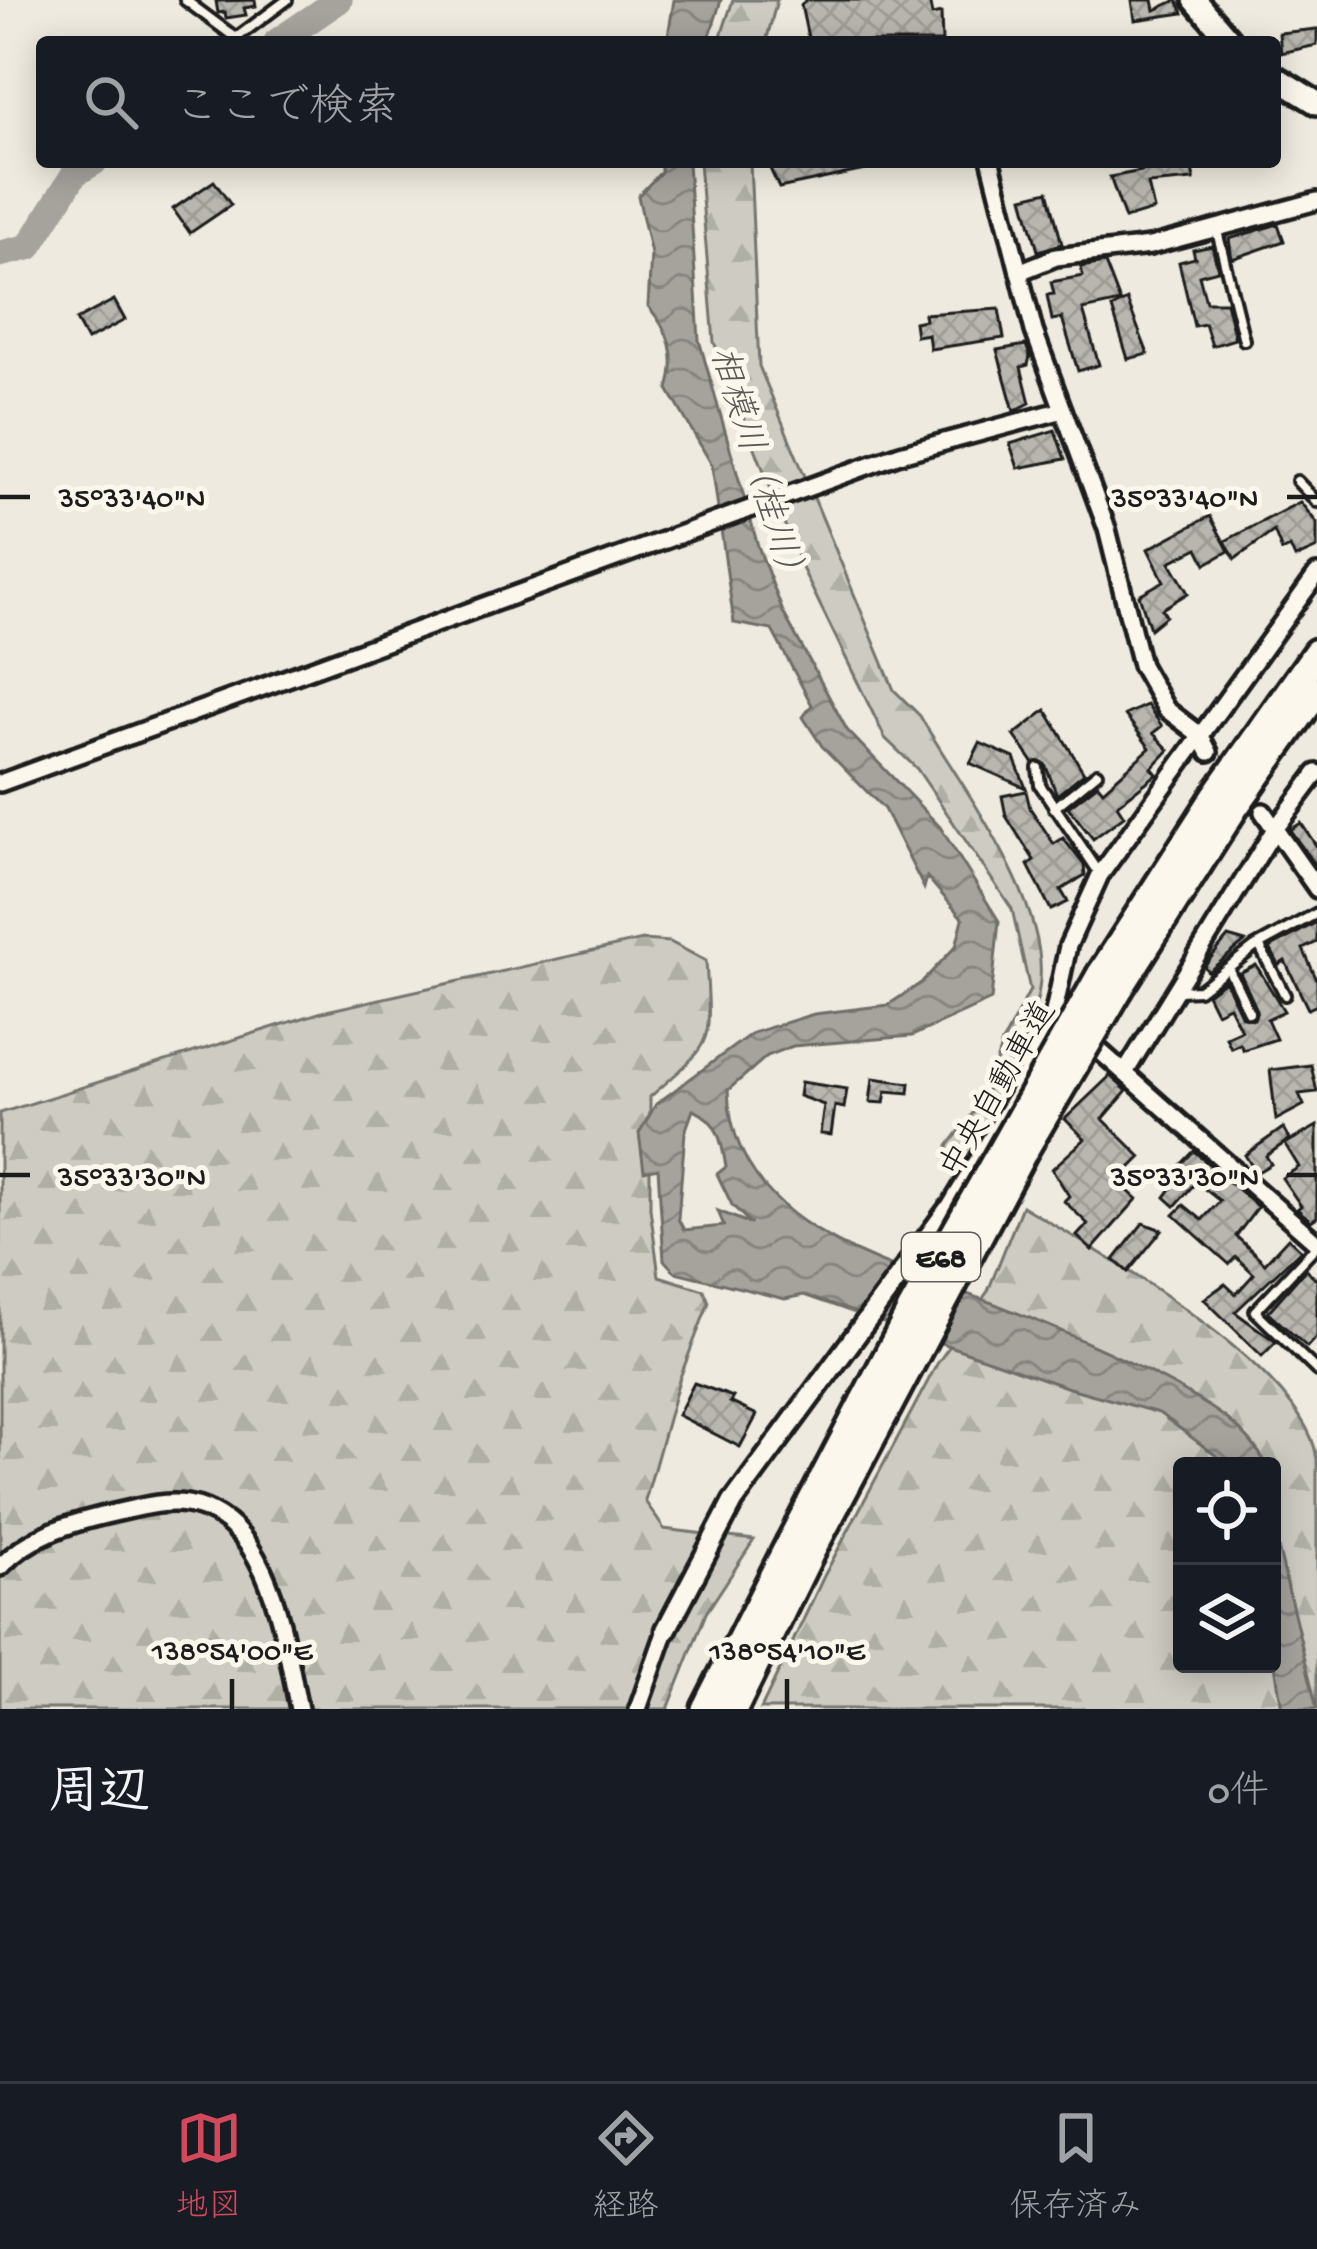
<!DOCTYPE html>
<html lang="ja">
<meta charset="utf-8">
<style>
:root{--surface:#171b24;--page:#242831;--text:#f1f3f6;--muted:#9ea1a6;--line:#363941;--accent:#d1495b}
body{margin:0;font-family:"Gochi Hand","Klee One",sans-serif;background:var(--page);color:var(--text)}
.controls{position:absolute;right:36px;bottom:36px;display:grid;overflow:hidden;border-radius:12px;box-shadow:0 6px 30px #0003}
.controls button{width:108px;height:108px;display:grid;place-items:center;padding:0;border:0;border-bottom:3px solid var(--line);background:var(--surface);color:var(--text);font:60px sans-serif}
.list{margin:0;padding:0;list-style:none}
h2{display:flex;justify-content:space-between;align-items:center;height:156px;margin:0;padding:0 48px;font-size:51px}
h2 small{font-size:39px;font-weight:400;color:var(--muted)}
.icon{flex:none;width:66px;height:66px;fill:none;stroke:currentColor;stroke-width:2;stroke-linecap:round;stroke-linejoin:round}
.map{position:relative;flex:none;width:1317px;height:1709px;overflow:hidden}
.search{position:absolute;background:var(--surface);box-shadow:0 6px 30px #0003;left:36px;right:36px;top:36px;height:132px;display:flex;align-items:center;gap:30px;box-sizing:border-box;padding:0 42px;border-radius:12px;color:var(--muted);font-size:45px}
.sheet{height:372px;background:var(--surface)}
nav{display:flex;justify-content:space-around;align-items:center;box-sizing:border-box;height:168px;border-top:3px solid var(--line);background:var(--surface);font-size:33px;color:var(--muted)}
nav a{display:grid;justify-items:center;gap:6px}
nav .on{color:var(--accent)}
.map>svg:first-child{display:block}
.forest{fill:url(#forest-firs);stroke:#75746f;stroke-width:3;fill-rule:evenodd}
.water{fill:url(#water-waves);stroke:#6f6d69;stroke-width:3;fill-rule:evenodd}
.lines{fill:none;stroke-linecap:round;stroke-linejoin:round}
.river{stroke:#a6a39d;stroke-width:27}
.building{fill:url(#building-cross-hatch);stroke:#1c1c1c;stroke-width:3}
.service-casing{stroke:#1c1c1c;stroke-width:16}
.minor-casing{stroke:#1c1c1c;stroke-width:24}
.tertiary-casing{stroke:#1c1c1c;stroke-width:27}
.secondary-casing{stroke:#1c1c1c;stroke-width:30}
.motorway-casing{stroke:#1c1c1c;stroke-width:36}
.service{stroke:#fbf7ec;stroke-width:8}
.minor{stroke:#fbf7ec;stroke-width:15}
.tertiary{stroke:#fbf7ec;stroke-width:18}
.secondary{stroke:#fbf7ec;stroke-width:21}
.motorway{stroke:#fbf7ec;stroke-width:27}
.motorway-bridge-casing{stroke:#1c1c1c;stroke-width:36;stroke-linecap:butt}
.motorway-bridge{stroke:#fbf7ec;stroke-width:27}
.ticks{fill:none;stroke:#1c1c1c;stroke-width:4.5}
.labels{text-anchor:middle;stroke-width:10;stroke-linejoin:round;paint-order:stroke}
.shield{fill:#fbf7ec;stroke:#5f5e5a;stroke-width:3}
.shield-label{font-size:30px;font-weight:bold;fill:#1c1c1c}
.street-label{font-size:33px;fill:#1c1c1c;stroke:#fbf7ec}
.water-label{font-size:36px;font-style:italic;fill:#5a5956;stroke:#fbf7ec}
.ticks-label{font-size:30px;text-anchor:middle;fill:#1c1c1c;stroke:#fbf7ec;stroke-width:10;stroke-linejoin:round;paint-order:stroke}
</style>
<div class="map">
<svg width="1317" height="1709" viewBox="0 0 1317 1709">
<defs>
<pattern id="forest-firs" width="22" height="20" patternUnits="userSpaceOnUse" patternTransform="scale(3)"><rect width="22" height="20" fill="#ceccc2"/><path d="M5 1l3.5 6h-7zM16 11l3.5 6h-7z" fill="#b0afa6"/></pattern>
<pattern id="water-waves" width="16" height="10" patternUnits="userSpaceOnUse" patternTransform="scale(3)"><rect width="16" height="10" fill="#a6a39d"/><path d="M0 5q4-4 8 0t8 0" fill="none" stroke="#86847f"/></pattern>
<pattern id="building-cross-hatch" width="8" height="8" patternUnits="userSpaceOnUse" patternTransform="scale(3)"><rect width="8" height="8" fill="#b9b6af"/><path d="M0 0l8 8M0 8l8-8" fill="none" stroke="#9e9c96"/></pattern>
</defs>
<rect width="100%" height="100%" fill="#eeeadf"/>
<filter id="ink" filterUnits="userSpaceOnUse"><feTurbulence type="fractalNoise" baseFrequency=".00833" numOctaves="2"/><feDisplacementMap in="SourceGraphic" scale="24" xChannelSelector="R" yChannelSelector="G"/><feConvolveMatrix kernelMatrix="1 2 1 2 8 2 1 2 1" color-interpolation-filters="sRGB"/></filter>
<g filter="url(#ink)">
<g class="forest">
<path d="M733 0H777L766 42H719Z"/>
<path d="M699 162H750L759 366 894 690 920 716C961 787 1053 905 1039 989 1030 1049 995 1105 970 1159L954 1173 948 1146 985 1097 1002 1043 1030 990 1012 909 917 769 885 738 800 564 714 342Z"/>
<path d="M642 940 670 942 706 961C711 1047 715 1040 650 1097V1208L659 1276 704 1290 709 1302 679 1380 645 1501 664 1529 754 1540 706 1613 668 1709H0V1113L322 1012Z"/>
<path d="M1022 1206C1097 1251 1306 1368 1317 1459 1317 1535 1317 1631 1317 1709H761L824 1576 937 1364 988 1291ZM1182 1466H1272V1664H1182Z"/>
</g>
<g class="water">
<path d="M674 0H721L708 42H667Z"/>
<path d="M661 162H688L699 340 758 546 783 612 847 730 940 827 999 921 991 1000 912 1036 793 1046 767 1056 728 1090C732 1229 889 1264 995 1304 1055 1328 1115 1353 1171 1384 1210 1406 1246 1425 1267 1466H1230L1159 1413 1069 1388 804 1295 785 1299 675 1272 664 1260 658 1168 644 1171 639 1133 656 1104 752 1033 814 1014 888 1005 921 983 956 946 963 919 927 877 924 888 884 809 822 746 803 717 812 705 772 630 734 623 712 465 668 389C678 355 670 332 648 306L651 254 638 196 661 172ZM693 1110C718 1119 722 1142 726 1167L717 1174 732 1205 751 1224 718 1211 724 1226 684 1230 678 1219 685 1132Z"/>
<path d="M1272 1522 1317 1709H1282L1272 1646Z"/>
</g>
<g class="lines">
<g class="river">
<path d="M277 42 339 0"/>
<path d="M0 254 29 247 75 173 94 162"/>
</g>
</g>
<g class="building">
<path d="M255 0 256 6 244 8 246 15 226 18 225 12 218 13 216 1Z"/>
<path d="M807 0H929L932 15 941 13 942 42H809L801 5Z"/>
<path d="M1132 0H1153L1155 10 1177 0 1183 13 1135 20Z"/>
<path d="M1317 29V45L1281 53 1279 33Z"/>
<path d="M767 162H878L879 167 779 188Z"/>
<path d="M1151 162H1191L1194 180 1148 184 1154 210 1125 219 1110 177 1152 169Z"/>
<path d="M214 181 231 205 190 233 173 209Z"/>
<path d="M1048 191 1062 244 1038 251 1023 197Z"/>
<path d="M1278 224 1284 241 1232 259 1229 239Z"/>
<path d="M1212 246 1218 270 1199 275 1206 302H1226L1235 339 1212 346 1205 324 1194 326 1179 262 1195 258 1193 250Z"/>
<path d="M1105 263 1120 302 1083 310 1099 365 1078 371 1062 318 1052 320 1047 295 1054 294 1051 282 1083 276 1081 267Z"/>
<path d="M114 300 125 320 87 340 76 320Z"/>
<path d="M1127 300 1148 354 1128 359 1112 308Z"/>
<path d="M999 309 1004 338 930 349 928 334 916 336 914 322 925 320 924 314Z"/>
<path d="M1026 345 1030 356 1028 365 1021 367 1030 403 1014 411 997 350Z"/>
<path d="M1055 430 1065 459 1018 468 1010 444Z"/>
<path d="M1300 502 1317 523V548L1295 558 1290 547 1282 551 1274 531 1235 559 1225 541Z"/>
<path d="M1210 516 1229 551 1206 564 1198 548 1170 562 1188 593 1162 609 1166 616 1150 629 1139 595 1164 581 1148 549Z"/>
<path d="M1147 705 1162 726 1153 733 1169 750 1152 768 1157 774 1117 805 1124 816 1093 839 1068 807 1098 784 1103 790 1150 748 1125 715Z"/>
<path d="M1046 710 1084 773 1057 795 1045 764 1033 762 1014 735Z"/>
<path d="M980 743 1014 758 1026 788 970 763Z"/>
<path d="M1026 791 1030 808 1054 844 1063 838 1084 865 1085 875 1061 890 1068 902 1051 910 1028 865 1034 860 1006 816 1002 796Z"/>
<path d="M1301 823 1317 847V868L1290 830Z"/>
<path d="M1317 922V942L1303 949 1317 980V1005L1308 1009 1285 961 1279 965 1270 948Z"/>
<path d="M1228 937 1245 942 1208 972 1204 966Z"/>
<path d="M1256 965 1284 1011 1267 1019 1276 1039 1243 1050 1240 1044 1231 1048 1226 1037 1241 1030 1229 1006 1216 1012 1207 994 1225 981 1242 1017 1254 1019 1257 1010 1240 973Z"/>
<path d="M1311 1065 1317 1092 1299 1094 1304 1105 1276 1120 1270 1070Z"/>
<path d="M1110 1076 1127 1091 1103 1119 1141 1157 1117 1181 1137 1199 1092 1250 1077 1236 1088 1224 1064 1201 1069 1196 1052 1169 1085 1139 1065 1119Z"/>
<path d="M873 1078 910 1083 909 1093 886 1091 884 1103 870 1102Z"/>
<path d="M801 1082 847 1089 844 1108 835 1106 831 1135 820 1134 824 1105 799 1096Z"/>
<path d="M1317 1126V1217L1311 1221 1297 1209 1301 1206 1282 1178 1299 1167 1285 1144Z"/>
<path d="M1283 1128 1290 1139 1266 1156 1271 1164 1256 1173 1245 1155Z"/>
<path d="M1194 1151 1258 1207 1236 1236 1265 1263 1288 1238 1301 1250 1235 1312 1276 1342 1262 1356 1204 1299 1225 1284 1236 1294 1254 1274 1236 1257 1229 1264 1174 1215 1184 1205 1202 1220 1220 1201 1196 1182 1175 1206 1165 1197 1176 1182 1169 1177Z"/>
<path d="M1143 1223 1162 1230 1128 1272 1114 1260Z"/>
<path d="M1306 1269 1317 1280V1336L1307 1347 1268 1312Z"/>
<path d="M694 1383 733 1397 730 1402 757 1415 740 1447 678 1415Z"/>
</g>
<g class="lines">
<defs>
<g id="service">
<path d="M185 0 236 38 287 0"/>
<path d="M1216 227 1244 340"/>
<path d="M1297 481 1317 502"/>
<path d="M1038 768 1040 785 1100 874"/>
<path d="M1054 808 1097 773"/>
<path d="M1259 945 1285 995"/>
<path d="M1228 968 1249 1012"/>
<path d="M1178 991 1199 990 1255 947 1317 913"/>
<path d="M1317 1245 1255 1311 1317 1371"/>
</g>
<g id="minor">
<path d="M991 162 1034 331 1107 529 1141 665 1166 709 1200 735 1209 752"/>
<path d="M1019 272 1056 257 1150 246 1317 201"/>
<path d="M0 783 900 454 1063 410"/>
<path d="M1263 812 1317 889"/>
<path d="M1084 1037 1317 1243"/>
<path d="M1126 1071 1273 832 1317 773"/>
<path d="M948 1210 1016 1097 1054 1012 1068 946 1100 875 1317 574"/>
<path d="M0 1567C32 1534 70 1523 114 1513 137 1508 164 1500 187 1504 272 1518 284 1640 299 1709"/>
<path d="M638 1709 666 1630"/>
</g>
<path id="tertiary" d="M666 1630 733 1502 948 1210"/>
<g id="secondary">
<path d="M1195 0 1231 42"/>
<path d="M1275 77 1317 103"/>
</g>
<g id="motorway">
<path d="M1101 975 1216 796 1317 653"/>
<path d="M1119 988 1234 807 1317 691"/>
<path d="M706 1709 790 1544"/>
<path d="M733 1709 808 1556"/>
</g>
</defs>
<use href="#service" class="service-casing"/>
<use href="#minor" class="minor-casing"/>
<use href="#tertiary" class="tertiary-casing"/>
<use href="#secondary" class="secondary-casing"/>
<use href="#motorway" class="motorway-casing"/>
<use href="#service" class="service"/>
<use href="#minor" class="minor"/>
<use href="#tertiary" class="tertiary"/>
<use href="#secondary" class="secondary"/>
<use href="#motorway" class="motorway"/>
<defs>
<g id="motorway-bridge">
<path d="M790 1544 911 1312 1101 975"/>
<path d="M808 1556 1022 1153 1119 988"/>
</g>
</defs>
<use href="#motorway-bridge" class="motorway-bridge-casing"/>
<use href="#motorway-bridge" class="motorway-bridge"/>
</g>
</g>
<path class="ticks" d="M0 497H30M1287 497H1317M0 1175H30M1287 1175H1317M232 1679V1709M787 1679V1709"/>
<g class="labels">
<rect class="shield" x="902" y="1233" width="78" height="48" rx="9"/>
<g class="shield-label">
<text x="941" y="1267">E68</text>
</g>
<g class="street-label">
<text transform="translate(995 1088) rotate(-60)" y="12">中央自動車道</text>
</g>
<g class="water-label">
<text transform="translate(761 467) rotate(73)" y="13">相模川（桂川）</text>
</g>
</g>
<g class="ticks-label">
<text x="132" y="507">35°33'40"N</text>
<text x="1185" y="507">35°33'40"N</text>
<text x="132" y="1186">35°33'30"N</text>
<text x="1185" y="1186">35°33'30"N</text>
<text x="232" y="1660">138°54'00"E</text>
<text x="787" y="1660">138°54'10"E</text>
</g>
</svg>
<div class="controls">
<button><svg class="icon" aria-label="locate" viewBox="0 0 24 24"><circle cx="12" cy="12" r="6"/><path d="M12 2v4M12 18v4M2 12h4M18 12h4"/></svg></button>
<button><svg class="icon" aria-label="layers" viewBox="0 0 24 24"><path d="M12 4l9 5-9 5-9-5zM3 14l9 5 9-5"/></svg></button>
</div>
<div class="search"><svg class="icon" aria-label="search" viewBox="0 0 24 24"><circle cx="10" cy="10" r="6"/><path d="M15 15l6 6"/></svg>ここで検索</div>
</div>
<section class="sheet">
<h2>周辺<small>0件</small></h2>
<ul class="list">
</ul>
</section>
<nav>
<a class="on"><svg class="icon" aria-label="map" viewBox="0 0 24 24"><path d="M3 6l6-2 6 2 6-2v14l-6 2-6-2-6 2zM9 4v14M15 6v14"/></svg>地図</a>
<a><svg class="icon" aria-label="directions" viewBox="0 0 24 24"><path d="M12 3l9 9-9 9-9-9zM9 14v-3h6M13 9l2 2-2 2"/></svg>経路</a>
<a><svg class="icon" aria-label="saved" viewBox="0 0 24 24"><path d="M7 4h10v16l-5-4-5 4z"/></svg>保存済み</a>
</nav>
